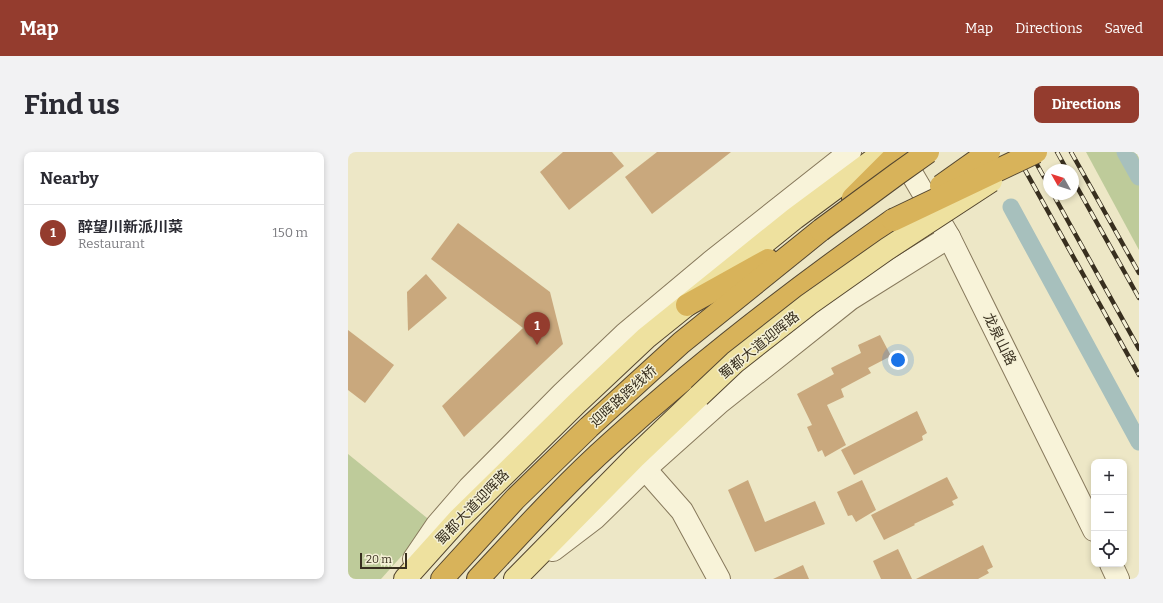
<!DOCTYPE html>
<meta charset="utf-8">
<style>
:root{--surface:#fff;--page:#f2f2f3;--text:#2b2b33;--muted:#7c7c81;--line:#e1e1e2;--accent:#943c2e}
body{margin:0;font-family:Bitter,"Noto Sans SC",serif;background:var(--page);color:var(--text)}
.controls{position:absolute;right:12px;bottom:12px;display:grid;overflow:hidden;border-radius:8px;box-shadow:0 2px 6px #0003}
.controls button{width:36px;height:36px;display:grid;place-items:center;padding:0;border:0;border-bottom:1px solid var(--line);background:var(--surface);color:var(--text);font:20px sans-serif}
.compass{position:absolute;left:695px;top:12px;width:36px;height:36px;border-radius:50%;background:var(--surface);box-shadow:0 2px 6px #0003;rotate:309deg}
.scale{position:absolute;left:12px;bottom:10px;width:47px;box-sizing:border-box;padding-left:4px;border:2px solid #382f1f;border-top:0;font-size:11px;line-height:14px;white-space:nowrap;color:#382f1f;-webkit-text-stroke:3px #f4f0d5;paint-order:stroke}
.you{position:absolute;left:550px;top:208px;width:14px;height:14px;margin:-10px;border:3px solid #fff;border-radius:50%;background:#1a73e8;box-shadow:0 0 0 6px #1a73e833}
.badge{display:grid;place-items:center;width:26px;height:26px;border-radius:50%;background:var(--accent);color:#fff;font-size:13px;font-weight:700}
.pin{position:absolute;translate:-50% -33px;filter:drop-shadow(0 1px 2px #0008)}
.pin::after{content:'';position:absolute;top:21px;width:14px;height:12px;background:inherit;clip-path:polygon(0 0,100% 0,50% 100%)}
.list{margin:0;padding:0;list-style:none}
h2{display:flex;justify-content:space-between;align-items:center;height:52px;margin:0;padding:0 16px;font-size:17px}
h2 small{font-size:13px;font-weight:400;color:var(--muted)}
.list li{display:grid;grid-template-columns:26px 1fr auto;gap:12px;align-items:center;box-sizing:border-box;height:56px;padding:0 16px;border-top:1px solid var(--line)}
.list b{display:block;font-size:15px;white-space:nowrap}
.list p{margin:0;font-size:13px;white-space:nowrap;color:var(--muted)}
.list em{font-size:13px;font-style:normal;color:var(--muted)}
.icon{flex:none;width:22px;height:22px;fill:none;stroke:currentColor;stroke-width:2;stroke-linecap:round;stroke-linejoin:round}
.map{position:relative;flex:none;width:791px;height:427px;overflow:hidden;border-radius:8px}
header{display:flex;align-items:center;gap:24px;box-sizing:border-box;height:56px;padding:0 20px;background:var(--accent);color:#fff}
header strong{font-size:19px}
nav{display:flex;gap:22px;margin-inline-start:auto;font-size:14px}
.intro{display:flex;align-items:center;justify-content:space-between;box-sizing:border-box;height:96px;padding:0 24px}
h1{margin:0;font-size:28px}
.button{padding:10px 18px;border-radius:8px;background:var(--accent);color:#fff;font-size:14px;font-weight:700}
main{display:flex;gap:24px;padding:0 24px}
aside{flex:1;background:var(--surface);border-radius:8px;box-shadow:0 2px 6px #0003}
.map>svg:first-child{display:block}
.green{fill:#becb9a}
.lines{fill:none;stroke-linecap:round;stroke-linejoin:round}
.canal{stroke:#a7c0bd;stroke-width:17}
.building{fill:#c9a87d}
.minor-casing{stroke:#87795c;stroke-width:24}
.major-casing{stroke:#554730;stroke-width:24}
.highway-casing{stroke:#554730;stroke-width:24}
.minor{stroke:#f8f3d9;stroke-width:22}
.major{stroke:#eee19f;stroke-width:22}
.highway{stroke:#d8b35a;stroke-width:22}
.rail-casing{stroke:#382f1f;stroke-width:4.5}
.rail{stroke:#f4f0d5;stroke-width:3;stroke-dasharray:9;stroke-linecap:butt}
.major-bridge-casing{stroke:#554730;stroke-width:24;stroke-linecap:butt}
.highway-bridge-casing{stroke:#554730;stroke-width:24;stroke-linecap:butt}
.major-bridge{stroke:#eee19f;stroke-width:22}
.highway-bridge{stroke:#d8b35a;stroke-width:22}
.labels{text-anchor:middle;stroke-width:3;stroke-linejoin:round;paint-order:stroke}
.street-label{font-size:14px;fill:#382f1f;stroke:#f4f0d5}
</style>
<header>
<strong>Map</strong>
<nav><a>Map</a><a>Directions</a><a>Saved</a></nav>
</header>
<div class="intro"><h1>Find us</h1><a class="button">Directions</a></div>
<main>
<aside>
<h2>Nearby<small></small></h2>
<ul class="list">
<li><span class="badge">1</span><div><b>醉望川新派川菜</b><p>Restaurant</p></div><em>150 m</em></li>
</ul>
</aside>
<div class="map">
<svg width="791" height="427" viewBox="0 0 791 427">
<rect width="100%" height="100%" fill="#ede7c6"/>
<g class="green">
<path d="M738 0H791V98Z"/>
<path d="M0 302 84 370 33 427H0Z"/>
</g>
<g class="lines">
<g class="canal">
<path d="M777 0 791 25"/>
<path d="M663 55 791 290"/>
</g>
</g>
<g class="building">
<path d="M215 0H264L276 14 221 58 192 20Z"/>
<path d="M309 0H383L304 62 277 25Z"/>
<path d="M110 71 202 140 215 192 116 285 94 254 175 176 83 107Z"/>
<path d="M78 122 99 146 60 179 59 140Z"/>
<path d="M0 178 46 213 17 251 0 238Z"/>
<path d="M532 183 543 204 520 216 523 221 493 237 496 245 479 253 498 293 477 305 474 298 470 300 459 275 464 273 449 242 486 222 483 216 513 201 510 193Z"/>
<path d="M569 259 579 281 574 284 575 288 506 323 493 298Z"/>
<path d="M599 325 610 346 604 349 606 353 566 372 567 373 536 388 523 363Z"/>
<path d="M400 328 417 370 467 349 477 372 407 400 380 338Z"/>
<path d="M514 328 528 358 508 370 504 363 500 364 489 340Z"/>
<path d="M635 393 645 415 639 418 641 421 630 427H568Z"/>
<path d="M550 397 564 427H533L525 409Z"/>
<path d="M455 413 461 427H425Z"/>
</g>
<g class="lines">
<defs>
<g id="minor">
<path d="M551 0 601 85 746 378"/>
<path d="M297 317 334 359 371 427"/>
<path d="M205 398 247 366 297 317 372 250 424 209 502 147 601 85"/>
<path d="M66 407 89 373 121 336 214 242 277 182 363 110 502 0"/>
<path d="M763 412 770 427"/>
</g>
<g id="major">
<path d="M57 427 110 368 229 251 298 186 447 66 536 0"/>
<path d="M167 427 287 305 351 244"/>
</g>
<g id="highway">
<path d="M505 46 551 0"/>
<path d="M339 153 420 108"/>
<path d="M94 427 167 347 241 275 333 191 473 78"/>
<path d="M130 427C173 381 216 333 263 291 352 210 447 137 545 68"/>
</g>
</defs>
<use href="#minor" class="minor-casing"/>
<use href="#major" class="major-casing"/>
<use href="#highway" class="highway-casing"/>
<use href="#minor" class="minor"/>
<use href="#major" class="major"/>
<use href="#highway" class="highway"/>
<defs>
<g id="rail">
<path d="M667 0 791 223"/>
<path d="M682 0 701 34"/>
<path d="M709 0 719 18"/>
<path d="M723 0 791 121"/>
<path d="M725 28 791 146"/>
<path d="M705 42 791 197"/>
</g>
</defs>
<use href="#rail" class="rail-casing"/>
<use href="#rail" class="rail"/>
<defs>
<path id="major-bridge" d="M351 244 387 210 461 152 539 97 643 29"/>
<g id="highway-bridge">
<path d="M593 34 641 0"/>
<path d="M545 68 688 0"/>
<path d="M473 78 549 22 580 0"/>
</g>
</defs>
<use href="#major-bridge" class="major-bridge-casing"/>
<use href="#highway-bridge" class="highway-bridge-casing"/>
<use href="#major-bridge" class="major-bridge"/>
<use href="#highway-bridge" class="highway-bridge"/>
</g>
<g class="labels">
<g class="street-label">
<text transform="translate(652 187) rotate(64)" y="5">龙泉山路</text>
<text transform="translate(411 193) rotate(-39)" y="5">蜀都大道迎晖路</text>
<text transform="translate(275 244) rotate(-42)" y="5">迎晖路跨线桥</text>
<text transform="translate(124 355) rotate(-46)" y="5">蜀都大道迎晖路</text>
</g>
</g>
</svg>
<div class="controls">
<button>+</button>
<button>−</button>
<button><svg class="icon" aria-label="locate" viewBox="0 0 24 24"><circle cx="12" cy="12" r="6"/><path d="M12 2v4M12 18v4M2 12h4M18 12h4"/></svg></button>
</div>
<svg class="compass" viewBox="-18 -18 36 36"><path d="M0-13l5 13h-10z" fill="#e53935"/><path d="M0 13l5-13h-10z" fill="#7c7c81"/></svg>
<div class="scale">20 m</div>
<div class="you"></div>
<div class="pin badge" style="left:189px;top:193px">1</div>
</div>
</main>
